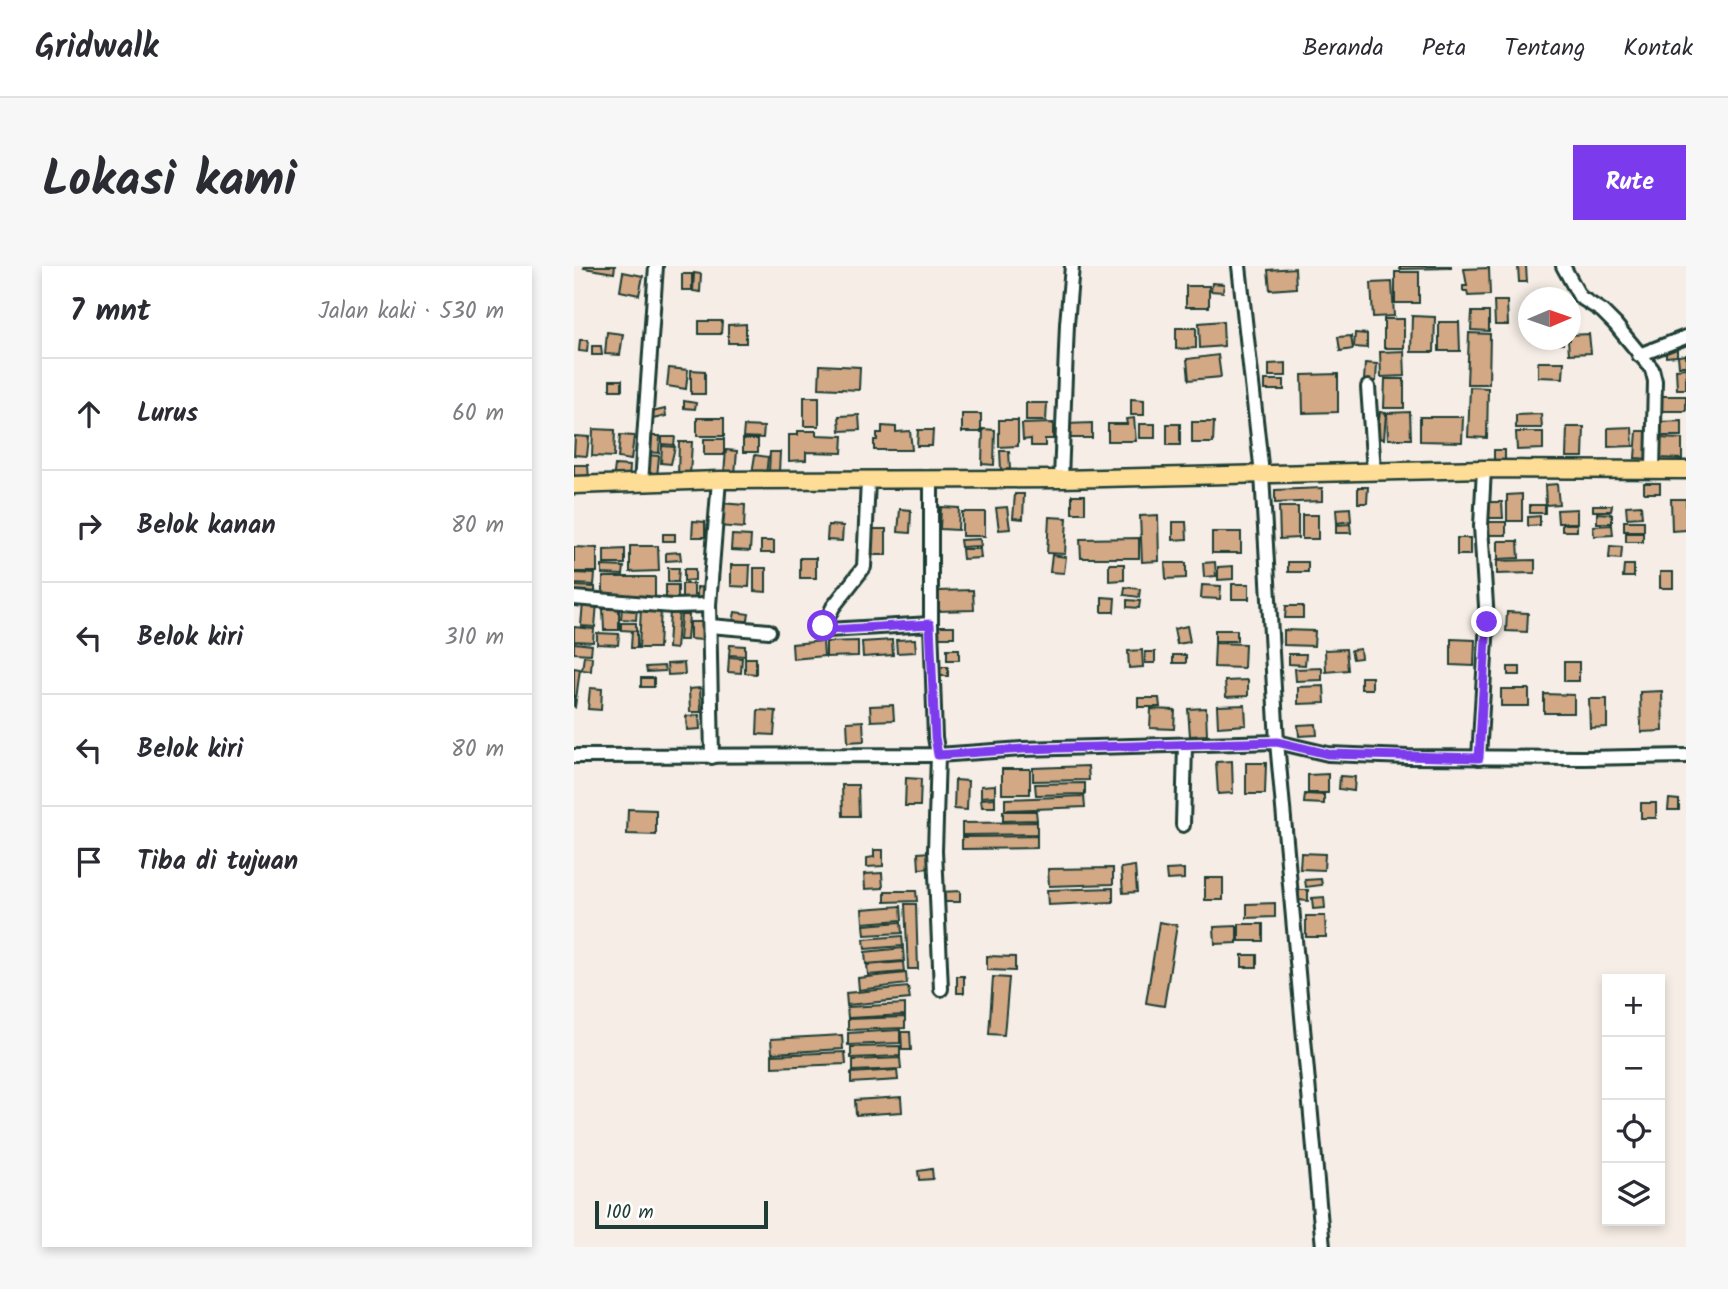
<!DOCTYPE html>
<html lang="id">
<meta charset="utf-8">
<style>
:root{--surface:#fff;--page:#f7f7f7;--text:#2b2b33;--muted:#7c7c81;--line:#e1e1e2;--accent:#7c3aed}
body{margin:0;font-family:Kalam,sans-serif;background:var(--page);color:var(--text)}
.controls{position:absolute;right:21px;bottom:21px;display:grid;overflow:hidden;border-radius:0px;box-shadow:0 4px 10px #0003}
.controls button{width:63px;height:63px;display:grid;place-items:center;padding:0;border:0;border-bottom:2px solid var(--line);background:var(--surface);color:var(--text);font:35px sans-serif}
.compass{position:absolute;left:944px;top:21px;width:63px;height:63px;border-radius:50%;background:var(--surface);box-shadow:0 4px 10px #0003;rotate:88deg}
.scale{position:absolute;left:21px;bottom:18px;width:173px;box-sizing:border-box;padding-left:7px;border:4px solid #1f3d34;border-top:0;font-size:19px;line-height:24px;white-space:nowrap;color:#1f3d34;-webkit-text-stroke:5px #fff;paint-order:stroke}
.stop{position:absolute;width:21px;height:21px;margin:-16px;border:5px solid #7c3aed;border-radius:50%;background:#fff}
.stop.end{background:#7c3aed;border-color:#fff;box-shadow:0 2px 7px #0008}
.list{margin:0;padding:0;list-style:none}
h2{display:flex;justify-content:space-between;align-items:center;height:91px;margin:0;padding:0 28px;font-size:30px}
h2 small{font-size:23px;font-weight:400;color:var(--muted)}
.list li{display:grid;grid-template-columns:46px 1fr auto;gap:21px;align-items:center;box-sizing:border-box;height:112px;padding:0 28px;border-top:2px solid var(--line)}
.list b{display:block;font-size:26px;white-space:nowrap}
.list em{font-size:23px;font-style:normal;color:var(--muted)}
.icon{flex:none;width:38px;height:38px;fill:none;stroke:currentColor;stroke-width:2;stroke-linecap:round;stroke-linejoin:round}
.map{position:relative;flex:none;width:1112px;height:981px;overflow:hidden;border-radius:0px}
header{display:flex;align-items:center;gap:42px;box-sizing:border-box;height:98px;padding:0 35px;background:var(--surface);border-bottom:2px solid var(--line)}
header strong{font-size:33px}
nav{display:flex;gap:38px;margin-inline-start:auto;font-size:24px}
.intro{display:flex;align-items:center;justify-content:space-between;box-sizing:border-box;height:168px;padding:0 42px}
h1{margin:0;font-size:49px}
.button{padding:18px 32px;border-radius:0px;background:var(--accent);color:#fff;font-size:24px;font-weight:700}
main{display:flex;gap:42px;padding:0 42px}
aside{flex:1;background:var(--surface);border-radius:0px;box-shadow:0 4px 10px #0003}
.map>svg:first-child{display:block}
.building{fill:#d3a884;stroke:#1f3d34;stroke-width:2}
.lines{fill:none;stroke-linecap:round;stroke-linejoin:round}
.minor-casing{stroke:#1f3d34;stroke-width:18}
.major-casing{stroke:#1f3d34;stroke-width:21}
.minor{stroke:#fff;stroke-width:12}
.major{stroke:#fedd96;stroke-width:16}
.route{stroke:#7c3aed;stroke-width:9}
</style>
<header>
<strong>Gridwalk</strong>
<nav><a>Beranda</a><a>Peta</a><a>Tentang</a><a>Kontak</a></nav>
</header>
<div class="intro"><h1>Lokasi kami</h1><a class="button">Rute</a></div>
<main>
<aside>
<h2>7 mnt<small>Jalan kaki · 530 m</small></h2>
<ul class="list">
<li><svg class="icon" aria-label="ahead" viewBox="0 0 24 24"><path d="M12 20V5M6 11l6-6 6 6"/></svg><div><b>Lurus</b></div><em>60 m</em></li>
<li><svg class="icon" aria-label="right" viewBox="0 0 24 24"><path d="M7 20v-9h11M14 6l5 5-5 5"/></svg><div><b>Belok kanan</b></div><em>80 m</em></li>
<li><svg class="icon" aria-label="left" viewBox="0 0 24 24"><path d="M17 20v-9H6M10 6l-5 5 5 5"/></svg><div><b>Belok kiri</b></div><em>310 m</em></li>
<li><svg class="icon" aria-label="left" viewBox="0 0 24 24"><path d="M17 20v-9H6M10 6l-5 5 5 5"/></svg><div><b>Belok kiri</b></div><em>80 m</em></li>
<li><svg class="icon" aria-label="arrive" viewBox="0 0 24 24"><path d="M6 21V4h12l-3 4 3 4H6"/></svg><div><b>Tiba di tujuan</b></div></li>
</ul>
</aside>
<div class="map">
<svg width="1112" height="981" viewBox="0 0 1112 981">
<rect width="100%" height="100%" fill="#f6eee6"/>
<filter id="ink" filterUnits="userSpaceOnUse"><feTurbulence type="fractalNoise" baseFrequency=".0143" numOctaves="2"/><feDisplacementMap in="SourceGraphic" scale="14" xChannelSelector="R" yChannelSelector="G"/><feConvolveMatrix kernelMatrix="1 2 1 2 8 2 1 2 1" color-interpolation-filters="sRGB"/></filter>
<g filter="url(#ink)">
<g class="building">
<path d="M11 0H41L40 7 10 2Z"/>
<path d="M826 0H877V2L826 3Z"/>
<path d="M944 0H952L953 16H945Z"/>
<path d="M721 2 722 22 696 24 694 4Z"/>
<path d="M915 2 916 29 894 30 893 25H889V20H893L890 3Z"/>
<path d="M49 6 69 10 65 29 46 25Z"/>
<rect x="821" y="6" width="24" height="31"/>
<path d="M120 7 127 8 126 26 119 25Z"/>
<rect x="108" y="8" width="10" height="16"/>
<path d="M818 16 820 50 799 51 797 17Z"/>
<path d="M638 17 650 18 649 26 637 25Z"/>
<rect x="612" y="20" width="23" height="21"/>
<path d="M920 35H933L934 59H921Z"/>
<path d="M898 46H915V65L897 64Z"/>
<path d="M838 50 861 51 860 86H837Z"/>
<rect x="810" y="53" width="20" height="29"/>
<path d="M125 55H148L147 68H125Z"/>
<path d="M649 55 650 80 626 82 625 57Z"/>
<path d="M865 56H885L886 85H865Z"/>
<path d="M172 58V77H154V59Z"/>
<path d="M602 62H622V82L602 83Z"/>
<path d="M33 66 49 68 46 89 31 88Z"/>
<path d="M781 67 793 68V82L780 81Z"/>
<path d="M895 67 916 68 915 118H893Z"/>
<path d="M1015 68 1017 87 995 88 994 74H996V69Z"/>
<path d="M777 70 779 83 766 85 764 71Z"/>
<path d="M6 74H14L13 86 5 85Z"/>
<path d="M968 74H989V78L967 77Z"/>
<path d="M18 80H27L28 89H18Z"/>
<path d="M1103 81V90L1092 91V82Z"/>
<path d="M830 85 831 110 807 111 806 86Z"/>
<path d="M644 89 647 111 615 114 613 93Z"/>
<path d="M1112 89V100H1105L1104 90Z"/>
<path d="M964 96H990L989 112 964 111Z"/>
<path d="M712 97V110H695V98Z"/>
<path d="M791 97 803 98 802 115H790Z"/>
<path d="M246 99 286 101 285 124 245 122Z"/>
<path d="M95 102 114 104 112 123 93 120Z"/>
<path d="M1112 102V123H1103L1102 103Z"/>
<path d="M117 104 131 105V128H117Z"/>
<path d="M764 108V146L729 147 728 109Z"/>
<path d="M811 113H830V142H810Z"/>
<rect x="36" y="114" width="12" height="10"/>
<rect x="691" y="114" width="19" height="10"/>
<path d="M896 121 914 122 913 172 894 171Z"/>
<rect x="1088" y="130" width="24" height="15"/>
<rect x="230" y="131" width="15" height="29"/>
<path d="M557 133 570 134V149H557Z"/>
<path d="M110 135 122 137 121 143 110 142Z"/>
<path d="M452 137H473L472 155H452Z"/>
<path d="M91 143 92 150 79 153 78 146Z"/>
<path d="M806 146 812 147 810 173 803 172Z"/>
<path d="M836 146 837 173H814L813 147Z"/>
<rect x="388" y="148" width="19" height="18"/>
<path d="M967 148 968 162H942V149Z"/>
<path d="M285 149 286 164 266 165 265 150Z"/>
<path d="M846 151H889L888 176 846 175Z"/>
<rect x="123" y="152" width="27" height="18"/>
<path d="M560 152 562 175H534V158H553L552 153Z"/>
<path d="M425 154H444V180L425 181Z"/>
<path d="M1108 155V170H1085V156Z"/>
<path d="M618 156H640L639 177H618Z"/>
<path d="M479 157V173H471V180H457V173L449 174 448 158Z"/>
<path d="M518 157V172H492L491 158Z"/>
<rect x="565" y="158" width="16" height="14"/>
<rect x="593" y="158" width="13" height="21"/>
<path d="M170 160 190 161 189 172 169 171Z"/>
<path d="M308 160 322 161V166L336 165 338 184H300V174H303V167H308Z"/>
<path d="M993 161H1010L1009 191H992Z"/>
<path d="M1058 161 1059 180 1034 181V162Z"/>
<path d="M19 163 41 164 40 191 18 190Z"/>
<path d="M409 163 421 164 420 199 408 198Z"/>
<path d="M344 164H359L358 180H343Z"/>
<path d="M224 165H242V169L269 170 268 187 232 186V194L215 195V169H224Z"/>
<path d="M1063 165H1077L1076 193 1061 192Z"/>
<path d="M942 166H969V183L943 184Z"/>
<path d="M46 169 60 170 57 194 44 192Z"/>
<path d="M1 170 15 171 13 190 0 189Z"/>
<path d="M74 170H86L85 187 74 186Z"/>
<path d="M88 171H101L100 179 88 178Z"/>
<path d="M1084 172 1108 173V193L1084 192Z"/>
<rect x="130" y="173" width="20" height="16"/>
<rect x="169" y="173" width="15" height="13"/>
<path d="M105 176H118L116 210H104Z"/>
<path d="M88 180 101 181 97 198 87 197Z"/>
<path d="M152 184 163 185 161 208 150 207Z"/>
<rect x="920" y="184" width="11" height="13"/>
<path d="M426 185H435L436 203 427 204Z"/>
<path d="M196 186H206L205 206H195Z"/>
<path d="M72 189 85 190 83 211 70 210Z"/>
<path d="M181 189 194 191 192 210 178 208Z"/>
<path d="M0 199H14L15 214H0Z"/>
<path d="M41 199 56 200 55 216 39 215Z"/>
<rect x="1070" y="217" width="16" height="10"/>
<path d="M983 218 985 238 972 239 971 219Z"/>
<path d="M784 221H794L793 237H784Z"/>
<path d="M748 222V235L701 237V224Z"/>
<path d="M441 228H450L449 253 439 252Z"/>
<path d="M948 228V255H933V229Z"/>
<rect x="498" y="229" width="13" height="18"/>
<path d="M1097 233H1112V264L1098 265Z"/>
<path d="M914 236H928L929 252H915Z"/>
<path d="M146 237 171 239 170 262 144 260Z"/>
<rect x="956" y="239" width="15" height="8"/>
<path d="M1019 239H1038L1037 245H1019Z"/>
<path d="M1067 239 1068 251 1053 252 1052 240Z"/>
<path d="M367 241 385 242 384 264 366 263Z"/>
<path d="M433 241 436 263 425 264 422 242Z"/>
<path d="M705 241H724V272L706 273Z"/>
<path d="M776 242 777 255 763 257 762 243Z"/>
<path d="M326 243 337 244 336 267 324 266Z"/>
<path d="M1003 243V257H984L983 244Z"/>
<rect x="388" y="246" width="23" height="24"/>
<path d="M1023 247 1038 248V257H1023Z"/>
<path d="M584 249 585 295 568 296 566 250Z"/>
<rect x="728" y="249" width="16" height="24"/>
<path d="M966 250V259L954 260V251Z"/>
<path d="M475 251 493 252 491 288 473 287Z"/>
<path d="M119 255 131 256V271H118Z"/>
<rect x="1050" y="255" width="20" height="10"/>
<path d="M599 256H612L613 273 599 274Z"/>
<path d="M911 256H932V269H912Z"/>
<path d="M776 258 777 267H762V259Z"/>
<rect x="988" y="258" width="15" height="7"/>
<path d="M254 259 269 260 268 275 253 274Z"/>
<path d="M1038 259 1039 269 1020 270 1019 260Z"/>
<rect x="293" y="263" width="19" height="26"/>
<rect x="638" y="266" width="29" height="21"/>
<rect x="1052" y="267" width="17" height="9"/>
<rect x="89" y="268" width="12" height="7"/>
<path d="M158 269 177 270 176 285 157 284Z"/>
<path d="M565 272V292H507L506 273Z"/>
<rect x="883" y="272" width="13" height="17"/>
<path d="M406 273 407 280 387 281 386 274Z"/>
<rect x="187" y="275" width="13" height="12"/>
<path d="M924 275H944L945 292 924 293Z"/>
<path d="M56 280H84L85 305 56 306Z"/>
<path d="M1036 280 1048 281 1047 293 1035 292Z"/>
<path d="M0 281 23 282V306H0Z"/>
<path d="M51 283V298H30V284Z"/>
<path d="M388 283H406L407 292 389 293Z"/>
<path d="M106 286 107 294 92 295V287Z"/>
<path d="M478 289 492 291 490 307 476 306Z"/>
<rect x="226" y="292" width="16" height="20"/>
<path d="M961 294V307L923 308V295Z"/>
<path d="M641 296 642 310 630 311 629 297Z"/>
<rect x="714" y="296" width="20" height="10"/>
<path d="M591 297H612V312L592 313Z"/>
<path d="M535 298H550V314L535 315Z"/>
<path d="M157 299H176L175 321 157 320Z"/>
<path d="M1050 299H1060V311H1049Z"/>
<path d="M28 300 50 301 49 309 28 308Z"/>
<path d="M659 300V313L644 314V301Z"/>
<path d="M94 302H105L104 316H94Z"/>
<path d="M180 302H192V326L180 325Z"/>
<path d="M110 303H121V314L110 315Z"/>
<rect x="1086" y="306" width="13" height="16"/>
<path d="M0 307 21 308 20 319 0 318Z"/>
<path d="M29 311H81V332L29 333Z"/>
<rect x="108" y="318" width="12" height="21"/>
<rect x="658" y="318" width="17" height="15"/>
<rect x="92" y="319" width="12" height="16"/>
<path d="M628 319 647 320 646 333 627 332Z"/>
<path d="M0 320 21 321V331L0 330Z"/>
<path d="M123 321 133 322V335H123Z"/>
<path d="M551 321 566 323 565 331 550 329Z"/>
<path d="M399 324 400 344 364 345 363 325Z"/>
<path d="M528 331 541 332 540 346H528Z"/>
<path d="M553 334 566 335 565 342 553 341Z"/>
<path d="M9 336 23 337 21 361 7 360Z"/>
<path d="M712 340H729V352H711Z"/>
<path d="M48 341 63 342 62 354 47 353Z"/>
<path d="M67 342H87L85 382H65Z"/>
<path d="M29 343H45V364H30Z"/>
<path d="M96 345H105L102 383 94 382Z"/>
<path d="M161 346 175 348 173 359 159 356Z"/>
<path d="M933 346 954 347 953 366 932 365Z"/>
<path d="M107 349H115L113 374H105Z"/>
<path d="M116 356H128V374L116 373Z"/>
<path d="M47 357H62V365L47 364Z"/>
<rect x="362" y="360" width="18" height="11"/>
<path d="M613 360 616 376 603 378 600 363Z"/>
<path d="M0 361 20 363 19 376 0 375Z"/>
<rect x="641" y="364" width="22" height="11"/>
<path d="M710 364 741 365 740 380 710 379Z"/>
<path d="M58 365H63V382H57Z"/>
<path d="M23 367 45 368 44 379 23 378Z"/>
<path d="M341 373 342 386 323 387 322 374Z"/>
<path d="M877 373 901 374 900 400 877 399Z"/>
<path d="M318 374 319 389 289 391 288 376Z"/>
<path d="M249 375 250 390 219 393 218 378Z"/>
<path d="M284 375V390L252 391V376Z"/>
<path d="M0 377 18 379 17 388 0 387Z"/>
<path d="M641 377 671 378 670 402 640 401Z"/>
<path d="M156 379 171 380V390L155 389Z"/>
<rect x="373" y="383" width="12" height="11"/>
<path d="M772 383 774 404 752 406 751 384Z"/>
<path d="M786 383 787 392 779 393 777 384Z"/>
<path d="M568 384 569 401 555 402 554 385Z"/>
<rect x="571" y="386" width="10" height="11"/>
<path d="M715 388H732L731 399 715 398Z"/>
<rect x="599" y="389" width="13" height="8"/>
<path d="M10 390 18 391 17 405 8 404Z"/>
<path d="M155 391 168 392 167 407 154 406Z"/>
<path d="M171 392H182V408L171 407Z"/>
<rect x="990" y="396" width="15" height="19"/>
<path d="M110 397 111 408 94 409 93 398Z"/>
<path d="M90 400 91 405 73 406 72 401Z"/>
<rect x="363" y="401" width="11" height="9"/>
<rect x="934" y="401" width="12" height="8"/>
<path d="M0 402 6 403 1 441 0 440Z"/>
<path d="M748 402V414L722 415 721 403Z"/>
<rect x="787" y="411" width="11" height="12"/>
<rect x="67" y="412" width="13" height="9"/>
<path d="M674 414V430L652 431 651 415Z"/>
<path d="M750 420 751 437 724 438V421Z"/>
<path d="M16 422 28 423 27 444 14 443Z"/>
<path d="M126 422 127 446H116L115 423Z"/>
<rect x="927" y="423" width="28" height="17"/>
<path d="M1088 425 1089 465 1067 466 1066 426Z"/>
<path d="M970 428 1000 429V447H970Z"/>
<path d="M564 432H585L586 441H564Z"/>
<path d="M1015 433H1033V461L1016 462Z"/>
<path d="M319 439 320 454 297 455 296 440Z"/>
<path d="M671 439 672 459 644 461 643 440Z"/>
<path d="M632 442 633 469 616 470 614 443Z"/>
<path d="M577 443 601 444 600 463 576 462Z"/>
<path d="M184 444 202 445 200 469 183 468Z"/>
<path d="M125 449 126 463 113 464 112 450Z"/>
<path d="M289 455 290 475 274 476 273 456Z"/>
<path d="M742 458 743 469 725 470 724 459Z"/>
<path d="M658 495 659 527 644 528 642 496Z"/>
<path d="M672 497H692L691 528H672Z"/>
<path d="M514 500 515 514 459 515V502Z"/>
<rect x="428" y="503" width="28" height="25"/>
<path d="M754 508V527H734V509Z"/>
<path d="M766 510 781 511 780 525 765 523Z"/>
<path d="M332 512 347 513 346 540H331Z"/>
<path d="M381 514 394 515 393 544 380 543Z"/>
<path d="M511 517V528L462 529 461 518Z"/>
<path d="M268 519H284L285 550H269Z"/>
<path d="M421 519V530L407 531V520Z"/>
<path d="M731 528 750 529V538L730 537Z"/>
<path d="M510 530 511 541 431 544V533Z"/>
<path d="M421 532V541H408L407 533Z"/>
<path d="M1095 533 1105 534V544H1094Z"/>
<rect x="1067" y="537" width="15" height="15"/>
<path d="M54 543 82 544V569L53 568Z"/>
<path d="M429 545H462L463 554 429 555Z"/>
<path d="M463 556V568L388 569V557Z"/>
<path d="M463 570V582L388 583V571Z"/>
<path d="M300 584H309V600L293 601V592L300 591Z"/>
<path d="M356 586 357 602 345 603 344 587Z"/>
<path d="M727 587 751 588 750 604 726 603Z"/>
<path d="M561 600 563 626 549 627 547 602Z"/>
<path d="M539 602V618L475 620 474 603Z"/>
<path d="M610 603V613L593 614 592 604Z"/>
<path d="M308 607 309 622 291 623 290 608Z"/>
<rect x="631" y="612" width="18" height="22"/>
<path d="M747 613 748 619 732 621 731 614Z"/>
<path d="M539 622V636L474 639 473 624Z"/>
<path d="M725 624H734V635L724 634Z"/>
<path d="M311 625H342L343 635 311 636Z"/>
<path d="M386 625V636H366L365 626Z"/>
<path d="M750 631 751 642 739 643 738 632Z"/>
<path d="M701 637V651L673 652V638Z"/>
<path d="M331 638H342L344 703H334Z"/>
<path d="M327 640 328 654 289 657 288 643Z"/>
<path d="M732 650H751L752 671H732Z"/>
<path d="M327 656 328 667 291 669 290 659Z"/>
<path d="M585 656 603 659 590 740 572 737Z"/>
<rect x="665" y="658" width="24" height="17"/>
<path d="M663 660V677L641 678 640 661Z"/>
<path d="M328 670 329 680 291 683 290 673Z"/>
<path d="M329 682 330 695 292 698 291 686Z"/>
<rect x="668" y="689" width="15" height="12"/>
<path d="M413 690 441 691V705L413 704Z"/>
<path d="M329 696 330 706 294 709 293 699Z"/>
<path d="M332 707 333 718 285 724 284 712Z"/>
<rect x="383" y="710" width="7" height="17"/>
<path d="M419 711 435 712 430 769 415 768Z"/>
<path d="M334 721 336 733 273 739 272 727Z"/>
<path d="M331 738V749L274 752 273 741Z"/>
<path d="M331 751V762L274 764V753Z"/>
<path d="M326 764V777L274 779V767Z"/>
<path d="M327 766H336L337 784H328Z"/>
<path d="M268 769 269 783 198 787 197 773Z"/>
<path d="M326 780V790L277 792V781Z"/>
<path d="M271 786 272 798 198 801V789Z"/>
<path d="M326 792 327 803 279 805V794Z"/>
<path d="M323 804 324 814 277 817V807Z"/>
<path d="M327 831 328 846 282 849 281 834Z"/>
<path d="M358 903 359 913 345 914 344 905Z"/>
</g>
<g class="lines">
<defs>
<g id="minor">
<path d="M665 0 688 208 703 476 749 981"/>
<path d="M989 0 1006 31 1028 45 1041 58 1078 103 1081 115 1079 204"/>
<path d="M1065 89 1112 71"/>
<path d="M794 121 800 205"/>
<path d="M487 213 493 58 498 0"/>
<path d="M294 214 290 301 259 341 249 362 254 364 357 358 361 471 364 489 361 585 367 723"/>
<path d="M67 217 82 0"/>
<path d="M0 332 98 340 135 339"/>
<path d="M357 358V214"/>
<path d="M136 360 195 365"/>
<path d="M0 490 364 489 448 483 703 476 754 488 834 491 1009 492 1112 490"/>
<path d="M138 491 135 339 145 214"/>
<path d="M905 492 913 356 907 260 910 203"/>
<path d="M609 559 611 479"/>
</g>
<path id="major" d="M0 219 145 214 487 213 910 203 1112 204"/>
</defs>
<use href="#minor" class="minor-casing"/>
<use href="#major" class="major-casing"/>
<use href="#minor" class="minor"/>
<use href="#major" class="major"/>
</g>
</g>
<g class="lines" filter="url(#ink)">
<path class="route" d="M249 360 251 364H254L356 358 361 471 364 489 449 483 703 476 754 488 905 492 913 356"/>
</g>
</svg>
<div class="controls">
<button>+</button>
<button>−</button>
<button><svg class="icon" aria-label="locate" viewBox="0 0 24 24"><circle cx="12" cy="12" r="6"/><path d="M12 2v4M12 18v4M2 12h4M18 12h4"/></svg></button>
<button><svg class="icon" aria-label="layers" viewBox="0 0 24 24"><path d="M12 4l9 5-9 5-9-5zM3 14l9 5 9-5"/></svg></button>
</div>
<svg class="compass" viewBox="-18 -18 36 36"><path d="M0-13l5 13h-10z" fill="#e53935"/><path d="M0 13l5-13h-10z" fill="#7c7c81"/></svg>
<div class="scale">100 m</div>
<div class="stop" style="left:249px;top:360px"></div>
<div class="stop end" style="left:913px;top:356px"></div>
</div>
</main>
